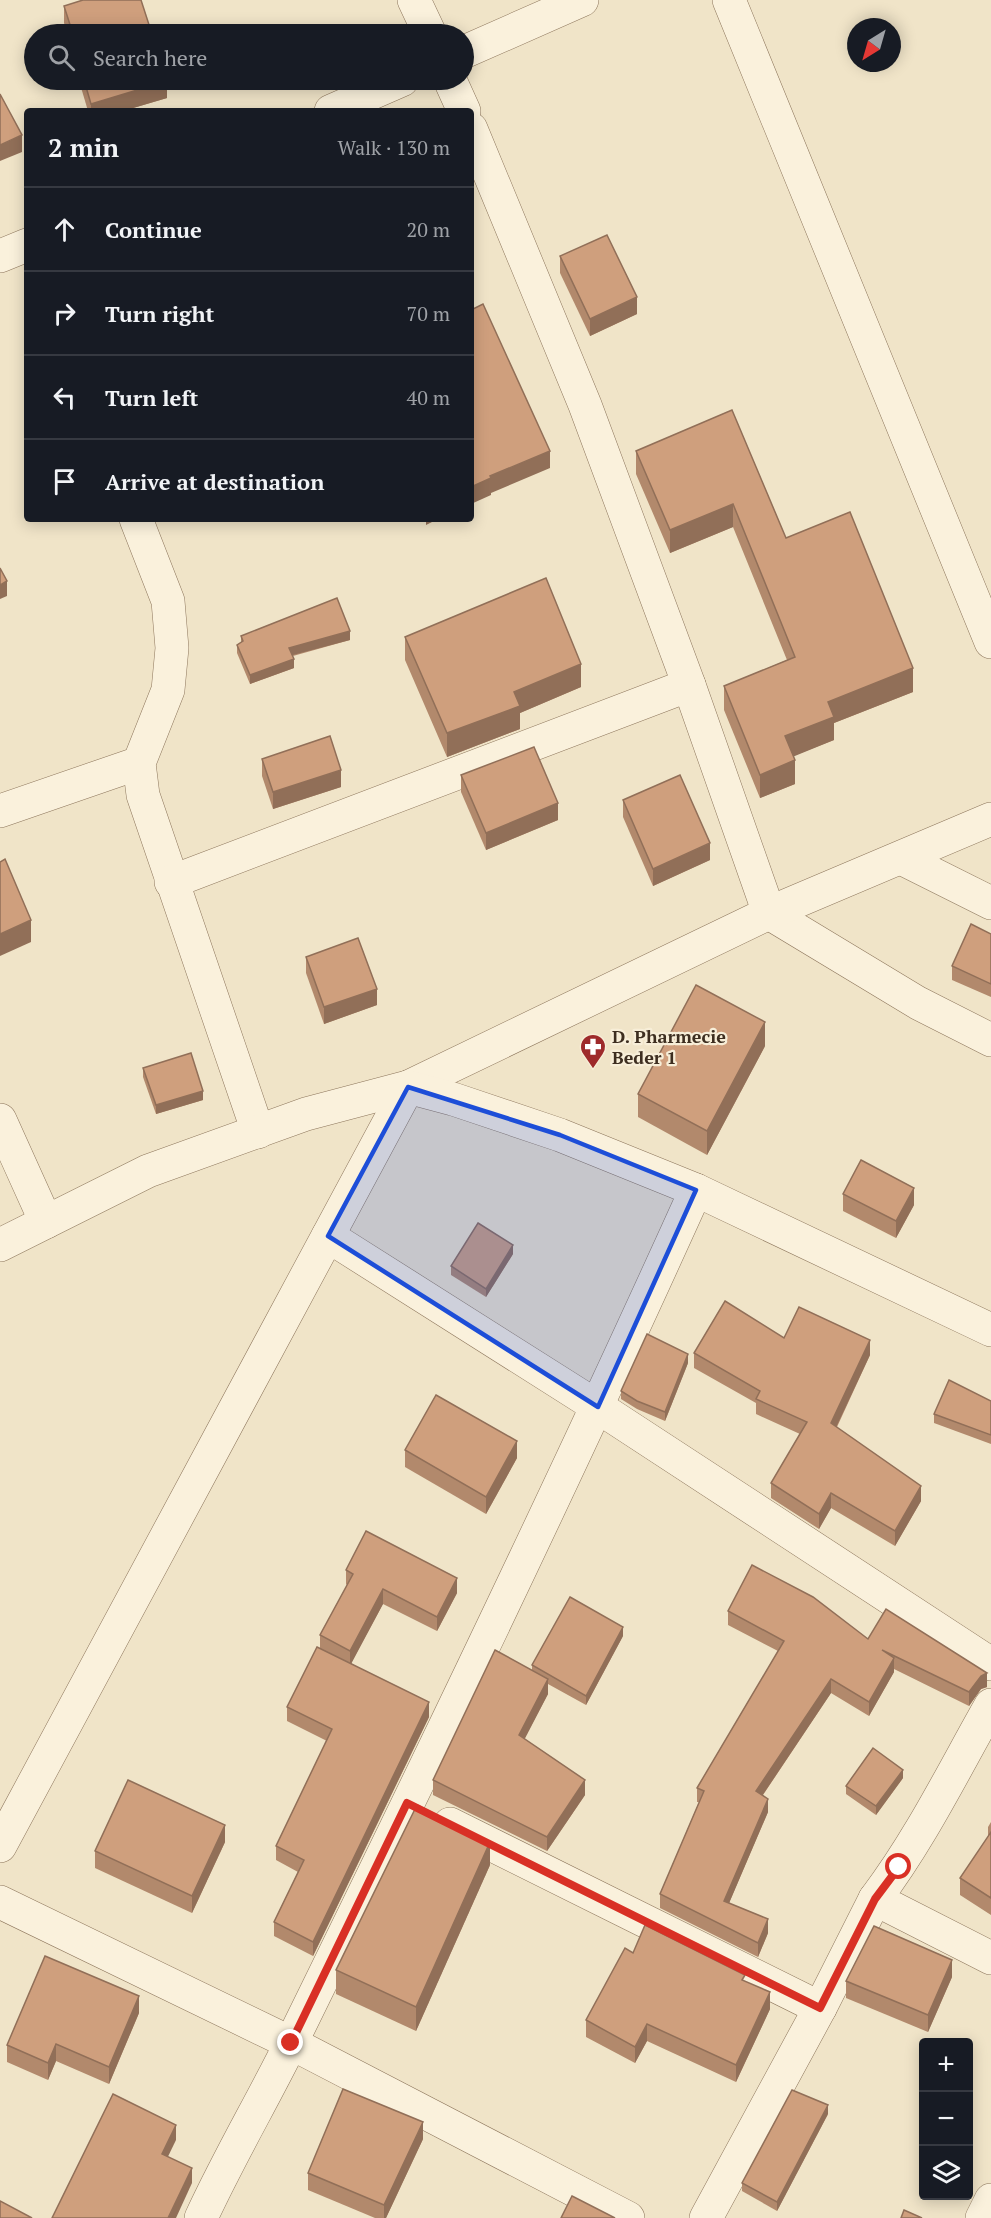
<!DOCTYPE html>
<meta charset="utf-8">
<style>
:root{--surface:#171b24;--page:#242831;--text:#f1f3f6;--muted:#9ea1a6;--line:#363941}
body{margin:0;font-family:"PT Serif",serif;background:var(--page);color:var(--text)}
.controls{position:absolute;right:18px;bottom:18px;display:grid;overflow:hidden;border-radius:6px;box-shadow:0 3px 15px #0003}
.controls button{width:54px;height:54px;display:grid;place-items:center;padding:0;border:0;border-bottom:2px solid var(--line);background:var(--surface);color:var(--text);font:30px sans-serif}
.compass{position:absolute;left:847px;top:18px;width:54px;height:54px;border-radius:50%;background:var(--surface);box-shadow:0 3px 15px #0003;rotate:217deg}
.stop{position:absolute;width:18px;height:18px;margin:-14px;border:4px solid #d93025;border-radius:50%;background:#fff}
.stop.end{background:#d93025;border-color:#fff;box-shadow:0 2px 6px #0008}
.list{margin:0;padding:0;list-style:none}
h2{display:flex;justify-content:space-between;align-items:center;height:78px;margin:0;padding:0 24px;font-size:26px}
h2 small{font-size:20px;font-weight:400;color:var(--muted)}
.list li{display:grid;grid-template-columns:39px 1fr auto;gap:18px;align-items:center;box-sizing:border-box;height:84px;padding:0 24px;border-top:2px solid var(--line)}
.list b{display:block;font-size:22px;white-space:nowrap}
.list em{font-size:20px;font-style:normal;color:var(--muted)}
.icon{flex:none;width:33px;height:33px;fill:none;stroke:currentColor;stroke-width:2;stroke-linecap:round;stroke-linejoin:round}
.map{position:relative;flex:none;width:991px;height:2218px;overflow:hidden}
.search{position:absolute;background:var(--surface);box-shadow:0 3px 15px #0003;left:24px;top:24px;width:450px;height:66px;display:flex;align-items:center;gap:15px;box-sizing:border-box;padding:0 21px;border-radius:33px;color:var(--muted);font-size:22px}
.panel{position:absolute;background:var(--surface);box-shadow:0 3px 15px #0003;left:24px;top:108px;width:450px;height:414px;border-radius:6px}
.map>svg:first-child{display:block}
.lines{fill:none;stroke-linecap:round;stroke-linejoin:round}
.minor-casing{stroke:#8d765c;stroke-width:34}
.tertiary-casing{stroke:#8d765c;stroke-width:34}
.minor{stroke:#faf1dc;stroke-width:33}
.tertiary{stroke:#faf1dc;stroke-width:33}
.wall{fill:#b2896c}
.shaded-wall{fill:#916f58}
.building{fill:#cf9f7d;stroke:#916f58;stroke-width:1.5}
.route{stroke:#d93025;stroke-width:8}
.marked{fill:#1d4ed8;fill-opacity:0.2;stroke:#1d4ed8;stroke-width:4.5;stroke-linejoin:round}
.labels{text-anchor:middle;stroke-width:4.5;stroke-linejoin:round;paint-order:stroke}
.poi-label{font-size:18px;font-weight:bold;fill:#3d2e20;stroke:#f7eed8;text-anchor:start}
</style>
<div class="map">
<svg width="991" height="2218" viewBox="0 0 991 2218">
<rect width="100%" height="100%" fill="#f0e4c8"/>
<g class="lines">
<defs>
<g id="minor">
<path d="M414 0 430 34"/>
<path d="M729 0 991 642"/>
<path d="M464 52 582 0"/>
<path d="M450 80 464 111"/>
<path d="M331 111 402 80"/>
<path d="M471 129 585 405 689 685 769 913 918 1003 991 1040"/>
<path d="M0 256 27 245"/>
<path d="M136 519 168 601 172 648 168 690 139 763 143 795 258 1132"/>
<path d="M0 811 139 763"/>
<path d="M901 858 991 903"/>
<path d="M171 882 689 685"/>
<path d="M0 1120 46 1222"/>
<path d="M328 1236 598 1407 991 1664"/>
<path d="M991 1705C954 1770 921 1838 875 1899L991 1958"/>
<path d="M450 1824 820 2008"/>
<path d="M0 1846 408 1087 769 913 991 819"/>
<path d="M0 1902 291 2043 628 2218"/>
<path d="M201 2218C229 2157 263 2100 293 2039 431 1758 567 1476 696 1190"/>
<path d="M706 2218 820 2008 875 1899"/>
<path d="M982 2218 991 2200"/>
</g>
<path id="tertiary" d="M0 1245 148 1171 306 1114 408 1087 453 1099 560 1135 696 1190 991 1330"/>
</defs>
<use href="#minor" class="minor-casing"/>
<use href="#tertiary" class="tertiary-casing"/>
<use href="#minor" class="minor"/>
<use href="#tertiary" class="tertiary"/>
</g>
<g class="wall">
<path d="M64 6 152 34H68L64 23Z"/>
<path d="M80 80H167V98L123 111H88L80 84Z"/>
<path d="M560 256 637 314 590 336 560 273Z"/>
<path d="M732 410 786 538 913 692 834 723V740L793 756 795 784 760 798 724 710V686L787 660 733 527 670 553 636 474V451Z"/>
<path d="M241 636 350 640 293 656 294 668 250 684 237 653V645L241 642Z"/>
<path d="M405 637 581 687 520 713V729L447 757 405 660Z"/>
<path d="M262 759 341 787 273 809 262 776Z"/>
<path d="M461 775 558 820 486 850 461 792Z"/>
<path d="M623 800 710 860 653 886 623 817Z"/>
<path d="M991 934V997L952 980V966Z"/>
<path d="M306 957 377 1005 324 1024 306 973Z"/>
<path d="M765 1046 707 1155 638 1117V1094Z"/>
<path d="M143 1068 203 1100 156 1114 143 1077Z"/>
<path d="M843 1194 914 1205 896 1238 843 1211Z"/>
<path d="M513 1254 486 1297 451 1275V1266Z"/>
<path d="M784 1338 870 1355 837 1427 921 1501 895 1546 831 1508 819 1529 771 1498V1483L800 1434 756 1414V1403L694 1368V1353Z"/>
<path d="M688 1363 665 1421 637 1409 621 1399V1391Z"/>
<path d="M991 1401V1444L934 1423V1414Z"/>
<path d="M405 1450 517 1458 486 1514 405 1467Z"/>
<path d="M346 1570 457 1593 437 1631 383 1604 351 1663 429 1717 313 1956 274 1936V1922L298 1872 276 1860V1846L327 1741 287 1721V1707L320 1648V1635L347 1585 346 1584Z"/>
<path d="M728 1611 868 1639 987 1687 981 1689 969 1706 894 1669V1672L869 1716 831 1693 763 1795 768 1812 729 1903 768 1933 758 1957 660 1908V1894L699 1802H697V1788L778 1651 728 1625Z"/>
<path d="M623 1636 586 1705 548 1684V1694L524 1739 585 1795 547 1851 433 1795V1780L532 1670V1665Z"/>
<path d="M903 1778 876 1815 846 1794V1786Z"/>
<path d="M991 1822V1915L960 1895V1878L988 1837V1827Z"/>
<path d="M225 1842 192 1913 95 1868V1851Z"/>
<path d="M490 1865 416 2031 336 1994V1970Z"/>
<path d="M633 1953 745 1981 770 2009 736 2082 647 2041 635 2063 586 2037V2020Z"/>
<path d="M952 1977 928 2032 846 1998V1981Z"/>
<path d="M139 2013 109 2084 56 2061 48 2080 7 2062V2045Z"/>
<path d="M828 2114 777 2211 742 2191V2183Z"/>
<path d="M423 2139 386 2218H375L308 2190V2173Z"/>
</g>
<g class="shaded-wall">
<path d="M167 81V98L123 111H91V104Z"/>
<path d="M22 135V152L0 161V145Z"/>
<path d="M637 297V314L590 336V319Z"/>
<path d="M550 451V468L491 493V495L471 504V487L490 476Z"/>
<path d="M733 504V527L670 553V530Z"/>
<path d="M426 519H438L426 525Z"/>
<path d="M7 581V596L0 599V585Z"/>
<path d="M350 631V640L289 656V648Z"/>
<path d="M294 659V668L250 684V675Z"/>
<path d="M581 664V687L520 713V729L447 757V733L514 692Z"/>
<path d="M913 668V692L834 723V740L785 760V736L828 702Z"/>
<path d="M795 760V784L760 798V775Z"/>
<path d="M341 770V787L273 809V792Z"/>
<path d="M558 803V820L486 850V833Z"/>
<path d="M710 843V860L653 886V869Z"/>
<path d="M31 920V942L0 956V934Z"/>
<path d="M377 989V1005L324 1024V1007Z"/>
<path d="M765 1022V1046L707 1155V1131Z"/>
<path d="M203 1091V1100L156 1114V1105Z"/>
<path d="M914 1188V1205L896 1238V1221Z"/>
<path d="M513 1245V1254L486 1297V1289Z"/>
<path d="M870 1340V1355L831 1438V1423Z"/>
<path d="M688 1354V1363L665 1421V1412Z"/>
<path d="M517 1441V1458L486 1514V1497Z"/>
<path d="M921 1486V1501L895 1546V1531Z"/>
<path d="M831 1493V1508L819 1529V1514Z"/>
<path d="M457 1578V1593L437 1631V1617Z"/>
<path d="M383 1589V1604L350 1666V1651Z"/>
<path d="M623 1627V1636L586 1705V1696Z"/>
<path d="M894 1658V1672L869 1716V1702Z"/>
<path d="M987 1673V1687L981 1689 969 1706V1692L981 1676Z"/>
<path d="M548 1679V1694L519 1750V1735Z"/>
<path d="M831 1679V1693L756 1805V1791Z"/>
<path d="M429 1702V1717L313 1956V1942Z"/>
<path d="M903 1770V1778L876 1815V1806Z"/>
<path d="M585 1780V1795L547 1851V1837Z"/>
<path d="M768 1799V1812L724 1915V1901Z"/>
<path d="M225 1825V1842L192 1913V1896Z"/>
<path d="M490 1842V1865L416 2031V2007Z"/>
<path d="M768 1919V1933L758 1957V1943Z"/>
<path d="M952 1960V1977L928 2032V2015Z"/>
<path d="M770 1992V2009L736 2082V2065Z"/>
<path d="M139 1996V2013L109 2084V2067Z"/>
<path d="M647 2024V2041L635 2063V2047Z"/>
<path d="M56 2044V2061L48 2080V2063Z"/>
<path d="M828 2105V2114L777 2211V2202Z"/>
<path d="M423 2122V2139L386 2218H384V2205Z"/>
<path d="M176 2125V2140L162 2169V2154Z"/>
<path d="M192 2168V2183L176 2218H168Z"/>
</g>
<g class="building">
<path d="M83 0H141L152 34H73L64 6Z"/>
<path d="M84 80H167V81L91 104Z"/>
<path d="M0 94 22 135 0 145Z"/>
<path d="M607 235 637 297 590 319 560 256Z"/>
<path d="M483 304 550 451 490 476 491 478 471 487V310Z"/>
<path d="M732 410 786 538 850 512 913 668 828 702 834 717 785 736 795 760 760 775 724 686 795 657 733 504 670 530 636 451Z"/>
<path d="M0 568 7 581 0 585Z"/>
<path d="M546 578 581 664 514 692 520 706 447 733 405 637Z"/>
<path d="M337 598 350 631 289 648 294 659 250 675 237 645 243 641 241 636Z"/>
<path d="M330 736 341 770 273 792 262 759Z"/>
<path d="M534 747 558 803 486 833 461 775Z"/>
<path d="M680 775 710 843 653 869 623 800Z"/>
<path d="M5 859 31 920 0 934V862Z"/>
<path d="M971 924 991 934V984L952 966Z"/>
<path d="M358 938 377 989 324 1007 306 957Z"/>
<path d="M696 985 765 1022 707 1131 638 1094Z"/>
<path d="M191 1053 203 1091 156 1105 143 1068Z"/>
<path d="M861 1160 914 1188 896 1221 843 1194Z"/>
<path d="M478 1223 513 1245 486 1289 451 1266Z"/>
<path d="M725 1301 784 1338 799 1307 870 1340 831 1423 921 1486 895 1531 831 1493 819 1514 771 1483 807 1422 756 1399 760 1391 694 1353Z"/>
<path d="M647 1334 688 1354 665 1412 637 1401 621 1391Z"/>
<path d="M949 1380 991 1401V1435L934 1414Z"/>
<path d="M436 1395 517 1441 486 1497 405 1450Z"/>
<path d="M366 1531 457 1578 437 1617 383 1589 350 1651 320 1635 353 1574 346 1570Z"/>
<path d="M752 1565 813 1597 868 1639 886 1609 987 1673 981 1676 969 1692 882 1650 894 1658 869 1702 831 1679 756 1791 768 1799 724 1901 768 1919 758 1943 660 1894 704 1791 697 1788 784 1641 728 1611Z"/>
<path d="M570 1597 623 1627 586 1696 532 1665Z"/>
<path d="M317 1647 429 1702 313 1942 274 1922 304 1860 276 1846 332 1729 287 1707Z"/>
<path d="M495 1650 548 1679 519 1735 585 1780 547 1837 433 1780Z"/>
<path d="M873 1748 903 1770 876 1806 846 1786Z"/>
<path d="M128 1780 225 1825 192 1896 95 1851Z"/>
<path d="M417 1805 490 1842 416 2007 336 1970Z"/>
<path d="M991 1832V1898L960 1878Z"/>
<path d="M645 1925 745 1975 742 1980 770 1992 736 2065 647 2024 635 2047 586 2020 625 1948 633 1953Z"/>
<path d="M874 1926 952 1960 928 2015 846 1981Z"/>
<path d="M45 1956 139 1996 109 2067 56 2044 48 2063 7 2045Z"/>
<path d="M343 2089 423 2122 384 2205 308 2173Z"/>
<path d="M792 2090 828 2105 777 2202 742 2183Z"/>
<path d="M113 2094 176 2125 162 2154 192 2168 168 2218H52Z"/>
<path d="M572 2196 615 2218H561Z"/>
<path d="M0 2201 32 2218H0Z"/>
<path d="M904 2210 922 2218H901Z"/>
</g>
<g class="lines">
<path class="route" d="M291 2043 407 1803 820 2008 875 1899 899 1867"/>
</g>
<path class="marked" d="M408 1087 560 1135 696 1190 598 1407 328 1236Z"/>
<defs>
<symbol id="pharmacy-pin" viewBox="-11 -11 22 30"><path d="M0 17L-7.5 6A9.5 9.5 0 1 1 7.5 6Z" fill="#9e2a2b" stroke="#f7eed8"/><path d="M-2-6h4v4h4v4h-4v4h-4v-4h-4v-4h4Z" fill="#fff"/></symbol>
</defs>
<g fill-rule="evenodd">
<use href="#pharmacy-pin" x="578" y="1032" width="30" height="40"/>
</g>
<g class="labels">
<g class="poi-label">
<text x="612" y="1043">D. Pharmecie<tspan x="612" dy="21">Beder 1</tspan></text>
</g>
</g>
</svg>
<div class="controls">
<button>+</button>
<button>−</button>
<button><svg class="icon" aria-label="layers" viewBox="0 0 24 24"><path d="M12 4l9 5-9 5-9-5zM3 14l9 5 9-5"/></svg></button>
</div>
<svg class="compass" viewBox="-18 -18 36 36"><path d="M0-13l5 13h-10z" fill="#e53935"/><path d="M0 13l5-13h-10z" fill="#9ea1a6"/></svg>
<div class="stop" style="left:899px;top:1867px"></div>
<div class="stop end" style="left:291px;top:2043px"></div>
<div class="search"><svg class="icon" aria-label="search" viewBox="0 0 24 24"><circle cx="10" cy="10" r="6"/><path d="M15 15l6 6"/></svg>Search here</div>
<section class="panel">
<h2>2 min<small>Walk · 130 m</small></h2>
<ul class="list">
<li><svg class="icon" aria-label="ahead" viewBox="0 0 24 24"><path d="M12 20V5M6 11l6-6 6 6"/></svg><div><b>Continue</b></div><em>20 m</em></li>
<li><svg class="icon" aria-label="right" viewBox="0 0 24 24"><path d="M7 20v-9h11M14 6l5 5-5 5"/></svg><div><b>Turn right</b></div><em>70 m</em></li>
<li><svg class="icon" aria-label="left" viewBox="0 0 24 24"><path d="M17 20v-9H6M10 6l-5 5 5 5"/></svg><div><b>Turn left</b></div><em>40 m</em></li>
<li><svg class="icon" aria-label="arrive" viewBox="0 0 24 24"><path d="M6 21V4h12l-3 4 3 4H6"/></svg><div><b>Arrive at destination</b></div></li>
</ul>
</section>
</div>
